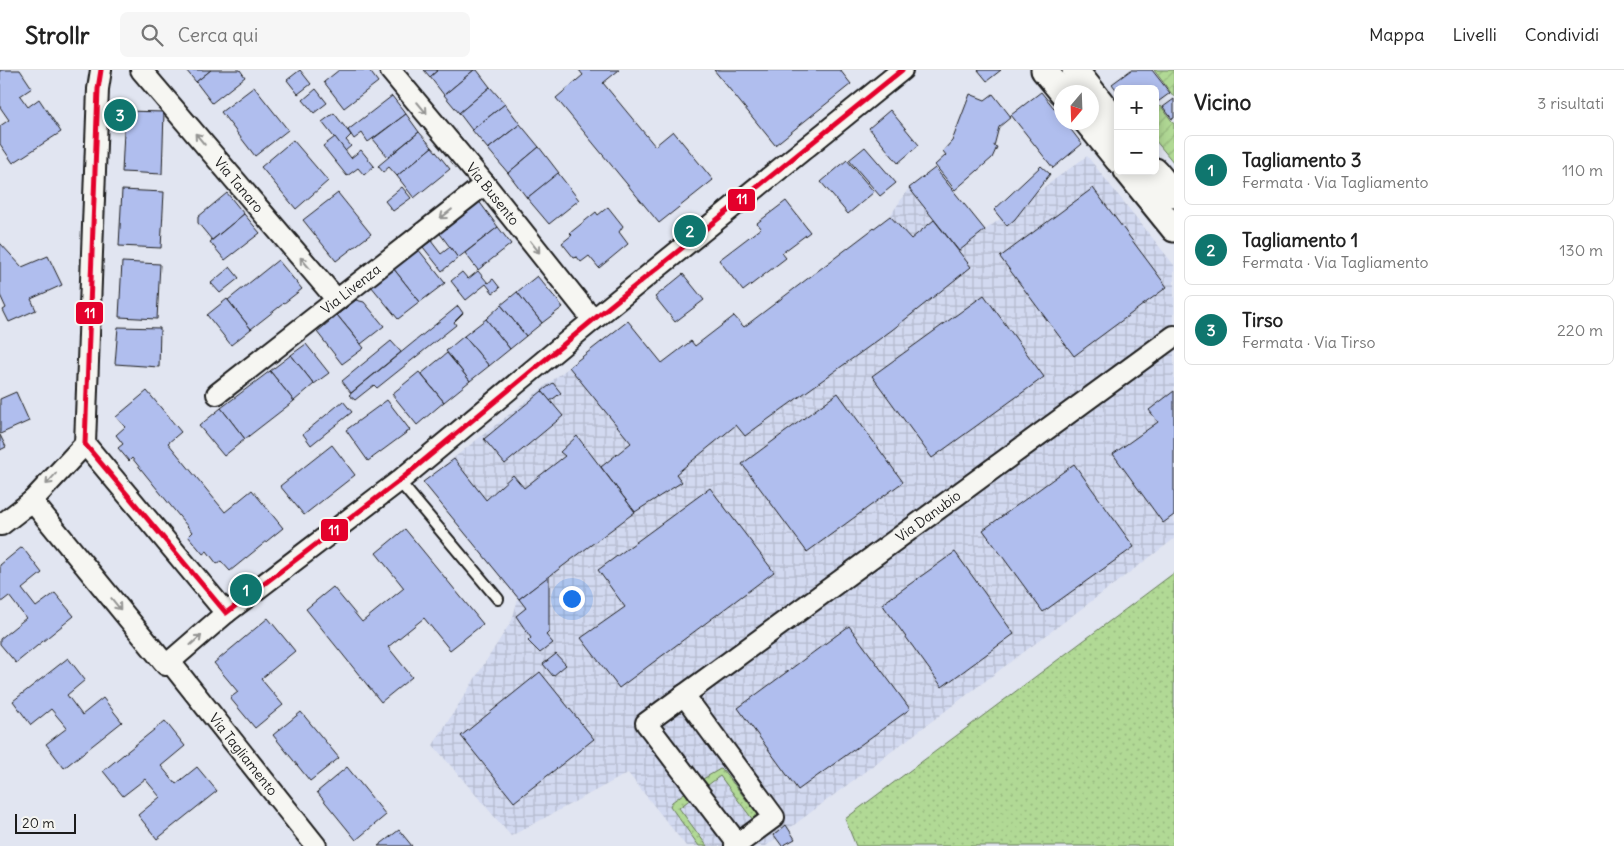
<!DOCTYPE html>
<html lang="it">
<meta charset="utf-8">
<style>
:root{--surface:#fff;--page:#f6f6f6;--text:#222;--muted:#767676;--line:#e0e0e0;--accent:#0f766e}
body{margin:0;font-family:Delius,sans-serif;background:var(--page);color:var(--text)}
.controls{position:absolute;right:15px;top:15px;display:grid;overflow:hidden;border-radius:8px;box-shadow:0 2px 12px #0003}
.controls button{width:45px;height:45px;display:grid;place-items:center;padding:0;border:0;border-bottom:1px solid var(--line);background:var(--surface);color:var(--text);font:25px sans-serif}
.compass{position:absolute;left:1054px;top:15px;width:45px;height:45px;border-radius:50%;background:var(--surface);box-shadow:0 2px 12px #0003;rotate:199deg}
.scale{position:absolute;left:15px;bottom:12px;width:61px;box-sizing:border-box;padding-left:5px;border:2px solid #1c1c1c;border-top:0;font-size:14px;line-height:18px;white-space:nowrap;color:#1c1c1c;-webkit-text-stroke:4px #f6f6f2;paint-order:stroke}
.you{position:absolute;left:571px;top:528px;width:18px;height:18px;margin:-12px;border:4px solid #fff;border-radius:50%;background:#1a73e8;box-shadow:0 0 0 8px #1a73e833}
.badge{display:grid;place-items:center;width:32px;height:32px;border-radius:50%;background:var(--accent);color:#fff;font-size:16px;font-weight:700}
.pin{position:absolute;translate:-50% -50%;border:2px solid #fff;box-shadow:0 1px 5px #0006}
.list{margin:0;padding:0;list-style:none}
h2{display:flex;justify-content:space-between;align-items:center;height:65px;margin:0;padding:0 20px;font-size:21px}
h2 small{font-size:16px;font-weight:400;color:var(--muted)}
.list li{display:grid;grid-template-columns:32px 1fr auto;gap:15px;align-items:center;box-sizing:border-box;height:70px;margin:0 10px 10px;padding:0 10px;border:1px solid var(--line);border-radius:8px}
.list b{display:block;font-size:19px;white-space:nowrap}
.list p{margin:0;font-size:16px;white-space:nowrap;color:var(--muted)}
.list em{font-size:16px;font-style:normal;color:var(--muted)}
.icon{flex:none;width:28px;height:28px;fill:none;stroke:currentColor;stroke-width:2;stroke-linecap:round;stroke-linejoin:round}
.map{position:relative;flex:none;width:1174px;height:776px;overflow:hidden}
header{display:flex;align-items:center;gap:30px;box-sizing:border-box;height:70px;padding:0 25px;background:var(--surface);border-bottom:1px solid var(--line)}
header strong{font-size:24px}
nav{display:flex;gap:28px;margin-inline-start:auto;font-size:18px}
.search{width:350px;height:45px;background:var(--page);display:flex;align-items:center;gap:12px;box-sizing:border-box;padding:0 18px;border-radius:8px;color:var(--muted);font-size:19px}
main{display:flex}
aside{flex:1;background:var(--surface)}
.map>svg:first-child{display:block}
.industrial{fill:url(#industrial-grid)}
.grass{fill:url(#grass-dots);stroke:#667a58}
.garden{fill:url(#garden-furrows);stroke:#667a58}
.building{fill:#b0beee;stroke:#1c1c1c}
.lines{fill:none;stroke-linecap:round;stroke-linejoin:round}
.service-casing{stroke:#1c1c1c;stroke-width:14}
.minor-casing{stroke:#1c1c1c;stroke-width:24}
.tertiary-casing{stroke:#1c1c1c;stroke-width:29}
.service{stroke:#f6f6f2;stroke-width:10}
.minor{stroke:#f6f6f2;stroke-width:20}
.tertiary{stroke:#f6f6f2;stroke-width:25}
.bus-1-casing{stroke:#f6f6f2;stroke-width:9}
.bus-1{stroke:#e4002b;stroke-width:5}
.oneway{stroke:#949492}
.labels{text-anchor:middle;stroke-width:5;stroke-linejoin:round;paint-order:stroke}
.street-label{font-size:14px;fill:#1c1c1c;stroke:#f6f6f2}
.line-badge{stroke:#f6f6f2;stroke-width:2}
.badge-label{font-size:14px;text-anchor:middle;font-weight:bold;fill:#fff}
</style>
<header>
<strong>Strollr</strong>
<div class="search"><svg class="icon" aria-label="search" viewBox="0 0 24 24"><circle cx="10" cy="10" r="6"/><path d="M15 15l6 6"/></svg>Cerca qui</div>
<nav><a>Mappa</a><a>Livelli</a><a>Condividi</a></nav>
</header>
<main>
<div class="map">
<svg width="1174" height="776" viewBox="0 0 1174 776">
<defs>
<pattern id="industrial-grid" width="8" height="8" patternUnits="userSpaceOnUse" patternTransform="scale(1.25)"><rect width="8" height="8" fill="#d2d9f0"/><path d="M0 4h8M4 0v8" fill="none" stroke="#b4bacd"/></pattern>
<pattern id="grass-dots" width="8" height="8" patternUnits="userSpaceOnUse" patternTransform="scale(1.25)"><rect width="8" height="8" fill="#b1d995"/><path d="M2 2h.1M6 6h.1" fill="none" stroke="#98ba80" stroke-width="1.8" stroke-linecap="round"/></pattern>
<pattern id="garden-furrows" width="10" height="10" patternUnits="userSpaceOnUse" patternTransform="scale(1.25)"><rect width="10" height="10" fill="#b1d995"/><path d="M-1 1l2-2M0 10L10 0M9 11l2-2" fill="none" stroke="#98ba80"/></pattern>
</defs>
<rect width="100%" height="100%" fill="#e1e5f1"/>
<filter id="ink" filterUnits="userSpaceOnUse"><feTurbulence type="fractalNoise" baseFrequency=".02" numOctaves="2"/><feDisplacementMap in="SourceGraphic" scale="10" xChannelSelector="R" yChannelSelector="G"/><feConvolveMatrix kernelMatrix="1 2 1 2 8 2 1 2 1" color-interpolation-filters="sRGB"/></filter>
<g filter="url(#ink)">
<path class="industrial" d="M1087 86 1174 195V469L766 776H686L628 703 511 766 433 675 512 550 518 529 423 412 628 251 662 293 691 271 696 276 734 246 744 257 890 146 909 118 935 98 985 160Z"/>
<g class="grass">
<path d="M1174 503V776H856L845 749Z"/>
<path d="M720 699 723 700 762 750 756 754 720 706 708 715 703 709Z"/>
<path d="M687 721 692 728 679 738 707 776H699L670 736 672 732Z"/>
</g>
<g class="garden">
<path d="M1154 0H1174V27Z"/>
<path d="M1161 36 1174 54V93L1155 70V41Z"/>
</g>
<g class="building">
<path d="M0 0H20L32 18 20 26 28 37 39 29 61 62 13 93 0 74V56L9 50 0 37Z"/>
<path d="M186 0H211L196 12Z"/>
<path d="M211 0H240L245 7 212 33 196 12Z"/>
<path d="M300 0 311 14 298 24 287 10Z"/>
<path d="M339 0H369L378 12 344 38 324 12Z"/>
<path d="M424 0H438L430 7Z"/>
<path d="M438 0H474L444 25 430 7Z"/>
<path d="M474 0H477L490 17 459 43 444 25Z"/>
<path d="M579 0H619L603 13 655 76 673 61 713 110 659 153 556 28 583 5Z"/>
<path d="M714 0H840L851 14 775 75Z"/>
<path d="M978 0H1001L987 11Z"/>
<path d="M1131 0H1152L1170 23 1155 34V19H1118V22L1112 14Z"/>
<path d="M254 17 288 60 255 86 221 42Z"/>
<path d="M490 17 505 34 472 60 459 43Z"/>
<path d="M316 19 327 33 314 43 303 30Z"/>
<path d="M1041 22 1062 48V52H1065L1082 74 1053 98 1011 45Z"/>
<path d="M970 24 985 30 993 24 1011 47 999 57 994 76 997 77 992 88 955 120 935 95 946 85 943 81 952 71Z"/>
<path d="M392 26 406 44 368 72 362 63 354 69 348 60Z"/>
<path d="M1174 29V48L1172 49 1163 37Z"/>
<path d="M505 34 520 54 488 79 472 60Z"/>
<path d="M890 40 919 75 898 93 869 58Z"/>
<path d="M125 41 164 42 162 104 122 102Z"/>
<path d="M334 43 351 65 346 70 351 76 345 81 322 52Z"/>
<path d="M406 44 419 62 388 87 373 69Z"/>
<path d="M520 54 539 77 508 103 488 79Z"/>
<path d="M419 62 432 77 397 106 389 97 383 102 378 96Z"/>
<path d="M335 67 351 88 361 80 374 96 364 105 358 98 347 106 323 76Z"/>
<path d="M293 70 328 111 296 139 261 97Z"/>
<path d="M432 77 450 99 414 128 397 106Z"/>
<path d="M539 77 559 103 527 128 508 103Z"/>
<path d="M865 77 896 113 880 126 849 90Z"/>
<path d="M847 90 874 122 848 144 821 112Z"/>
<path d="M1041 96 1050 104 1015 149 1007 156 994 140Z"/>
<path d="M935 98 985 160 959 181 909 118Z"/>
<path d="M558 103 579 130 549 154 527 128Z"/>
<path d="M402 117 411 128 393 141 385 131Z"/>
<path d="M1093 118 1167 217 1074 286 1000 187Z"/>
<path d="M122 120 164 122 161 178 119 176Z"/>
<path d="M227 123 244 144 212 170 198 153V147Z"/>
<path d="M338 123 371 164 336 191 303 150Z"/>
<path d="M478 130 498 157 458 188 438 161Z"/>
<path d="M786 131 810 162 782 183 786 188 743 221 719 190 761 158 757 153Z"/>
<path d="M608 137 623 156 619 162 628 174 599 198 589 186 581 192 577 187 574 188 562 173 572 165 570 163 596 142 598 145Z"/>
<path d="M244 144 260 163 225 190 210 172Z"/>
<path d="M890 146 911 169 934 150 971 197 892 260 745 366 736 355 676 404 682 412 635 442 601 397 631 373 569 297 628 251 662 293 691 271 695 276 734 246 744 257Z"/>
<path d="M498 157 511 174 478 200 465 183Z"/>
<path d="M431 171 441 184 450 177 458 188 442 201 423 177Z"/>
<path d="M0 173 22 197 48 186 62 215 31 229 36 240 9 252 3 240 6 238 0 225Z"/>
<path d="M418 179 445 213 420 232 393 198Z"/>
<path d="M278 190 302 219 251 259 228 230Z"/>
<path d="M122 192 160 194 157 249 119 247Z"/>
<path d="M230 197 239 208 220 223 211 213Z"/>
<path d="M393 198 420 232 398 249 371 216Z"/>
<path d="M478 201 488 213 493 209 500 218 493 223 486 214 466 230 451 211 462 202 468 209Z"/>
<path d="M683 204 704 230 675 252 655 227Z"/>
<path d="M537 206 563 237 542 253 517 222Z"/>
<path d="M517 222 542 253 526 266 501 235Z"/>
<path d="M984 225 1044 307 932 388 872 306Z"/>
<path d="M227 229 251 259 231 275 207 245Z"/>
<path d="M356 230 364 232 384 256 361 274 337 245Z"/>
<path d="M501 235 526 266 510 279 486 249Z"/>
<path d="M458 236 463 243 454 252 456 255 377 318 374 315 355 330 349 325Z"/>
<path d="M337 245 364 278 342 294 317 262Z"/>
<path d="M486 249 510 279 489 296 464 266Z"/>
<path d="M118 257 160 258 159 297 115 294Z"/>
<path d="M464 266 489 296 470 311 446 281Z"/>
<path d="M391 271 401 282 351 323 342 311Z"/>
<path d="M306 274 329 303 314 314 291 285Z"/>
<path d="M447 283 470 311 444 332 421 304Z"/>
<path d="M291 285 314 314 294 331 270 301Z"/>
<path d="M270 301 294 331 245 369 221 338Z"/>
<path d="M419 302 444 332 417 355 392 324Z"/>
<path d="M553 313 561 323 550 331 542 321Z"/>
<path d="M147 321 181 362 168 373 225 442 252 420 283 458 230 501 221 491 217 494 207 481 203 484 188 466 192 462 132 388 129 391 118 378 123 374 116 365 125 357 116 347Z"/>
<path d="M542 321 563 346 505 394 484 369Z"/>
<path d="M1174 321V445L1163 453 1113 384 1158 352 1149 340Z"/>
<path d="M16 322 29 351 0 364V329Z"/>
<path d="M838 323 903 412 807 482 742 394Z"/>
<path d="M387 330 410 360 368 391 346 360Z"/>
<path d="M343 331 352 342 311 375 303 364Z"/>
<path d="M221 338 245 369 224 386 199 356Z"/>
<path d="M0 365 6 377 0 380Z"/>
<path d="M577 366 635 442 519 529 423 412 454 389 486 430 513 405 524 418 565 386 560 382Z"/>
<path d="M332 375 355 405 304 445 280 416Z"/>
<path d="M1074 394 1134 477 1043 542 983 460Z"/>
<path d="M710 418 774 502 619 618 581 568 625 537 598 500Z"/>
<path d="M405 459 483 554 450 580 424 548 388 577 412 607 381 632 306 539 333 517 362 552 404 518 376 483Z"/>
<path d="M22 477 42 503 22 519 36 537 55 523 74 546 16 593 0 574V569L26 548 9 526 0 533V495Z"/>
<path d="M955 482 1014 564 942 617 882 534Z"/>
<path d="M549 506V562L546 565 553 573 540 583 528 571 531 568 516 546 526 538 519 529Z"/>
<path d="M268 548 295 581 261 609 283 635 255 658 230 628 238 622 214 593Z"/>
<path d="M849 556 910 639 798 720 738 638Z"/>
<path d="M556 584 566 595 553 606 543 594Z"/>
<path d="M68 588 85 610 67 625 82 645 103 628 122 652 64 698 46 674 67 658 51 639 31 655 13 631Z"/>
<path d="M540 602 594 669 514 732 461 666Z"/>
<path d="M301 642 339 688 310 711 273 665Z"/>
<path d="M165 651 185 676 161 696 176 714 197 697 217 721 157 769 138 745 160 727 145 709 123 726 103 701Z"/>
<path d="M347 697 386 745 356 770 317 722Z"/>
<path d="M786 755 795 769 782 776 774 765Z"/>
<path d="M399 760 412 776H378Z"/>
</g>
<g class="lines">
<defs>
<path id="service" d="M399 411 498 529"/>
<g id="minor">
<path id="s1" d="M141 0 337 230"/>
<path id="s2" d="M390 0 485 114 593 250"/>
<path id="s3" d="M217 324 485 114"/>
<path d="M85 374 32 431 166 595 226 543 399 411 593 250 902 0"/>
<path d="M85 374 98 19 101 0"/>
<path d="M85 374 226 543"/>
<path d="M1 455 32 431"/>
<path id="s4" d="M170 592 316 776"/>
<path d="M684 625 774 747 735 776"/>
<path id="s5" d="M738 774 646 653 1174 266"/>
</g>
<g id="tertiary">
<path d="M1044 0 1062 22"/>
<path d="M1075 0 1118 54"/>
<path d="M1087 52 1118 90"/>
<path d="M1127 101 1174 159"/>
<path d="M1155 101 1174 124"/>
</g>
</defs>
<use href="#service" class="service-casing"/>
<use href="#minor" class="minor-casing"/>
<use href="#tertiary" class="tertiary-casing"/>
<use href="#service" class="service"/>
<use href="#minor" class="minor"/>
<use href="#tertiary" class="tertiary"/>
<defs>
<path id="bus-1" d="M101 0 98 19 85 374 226 543 399 411 593 250 902 0"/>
</defs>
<use href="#bus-1" class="bus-1-casing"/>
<use href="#bus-1" class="bus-1"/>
</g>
<defs><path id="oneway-shaft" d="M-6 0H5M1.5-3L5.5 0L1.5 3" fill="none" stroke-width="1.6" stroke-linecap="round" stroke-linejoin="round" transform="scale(1.25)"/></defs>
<g class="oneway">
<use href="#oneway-shaft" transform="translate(422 38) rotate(50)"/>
<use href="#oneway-shaft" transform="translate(200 69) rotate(-130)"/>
<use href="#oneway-shaft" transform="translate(446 144) rotate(142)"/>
<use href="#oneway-shaft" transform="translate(535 177) rotate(52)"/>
<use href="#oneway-shaft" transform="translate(305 193) rotate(-130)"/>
<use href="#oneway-shaft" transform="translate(51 409) rotate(132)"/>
<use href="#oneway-shaft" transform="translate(116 534) rotate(51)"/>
<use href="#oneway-shaft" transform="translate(196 570) rotate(-42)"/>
</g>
</g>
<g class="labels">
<g class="street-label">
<text dy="5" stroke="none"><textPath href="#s1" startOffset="151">Via Tanaro</textPath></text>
<text dy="5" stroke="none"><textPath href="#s2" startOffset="161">Via Busento</textPath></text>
<text dy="5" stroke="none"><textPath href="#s3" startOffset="170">Via Livenza</textPath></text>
<text dy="5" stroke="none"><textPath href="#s5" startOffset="502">Via Danubio</textPath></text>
<text dy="5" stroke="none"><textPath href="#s4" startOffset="118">Via Tagliamento</textPath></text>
</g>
</g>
<g class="line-badge">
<rect x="727" y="118" width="29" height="24" rx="5" fill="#e4002b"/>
<rect x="75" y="231" width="29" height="24" rx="5" fill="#e4002b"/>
<rect x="320" y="448" width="29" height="24" rx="5" fill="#e4002b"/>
</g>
<g class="badge-label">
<text x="742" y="134">11</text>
<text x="90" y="248">11</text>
<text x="334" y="465">11</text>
</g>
</svg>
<div class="controls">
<button>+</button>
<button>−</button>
</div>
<svg class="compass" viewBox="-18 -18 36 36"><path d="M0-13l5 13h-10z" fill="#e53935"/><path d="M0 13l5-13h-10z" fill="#767676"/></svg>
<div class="scale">20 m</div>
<div class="you"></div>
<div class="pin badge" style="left:246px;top:520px">1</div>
<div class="pin badge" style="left:690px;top:161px">2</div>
<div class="pin badge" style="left:120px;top:45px">3</div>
</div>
<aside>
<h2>Vicino<small>3 risultati</small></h2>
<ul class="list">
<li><span class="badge">1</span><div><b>Tagliamento 3</b><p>Fermata · Via Tagliamento</p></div><em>110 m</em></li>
<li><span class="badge">2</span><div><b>Tagliamento 1</b><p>Fermata · Via Tagliamento</p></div><em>130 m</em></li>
<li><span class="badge">3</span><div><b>Tirso</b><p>Fermata · Via Tirso</p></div><em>220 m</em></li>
</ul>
</aside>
</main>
